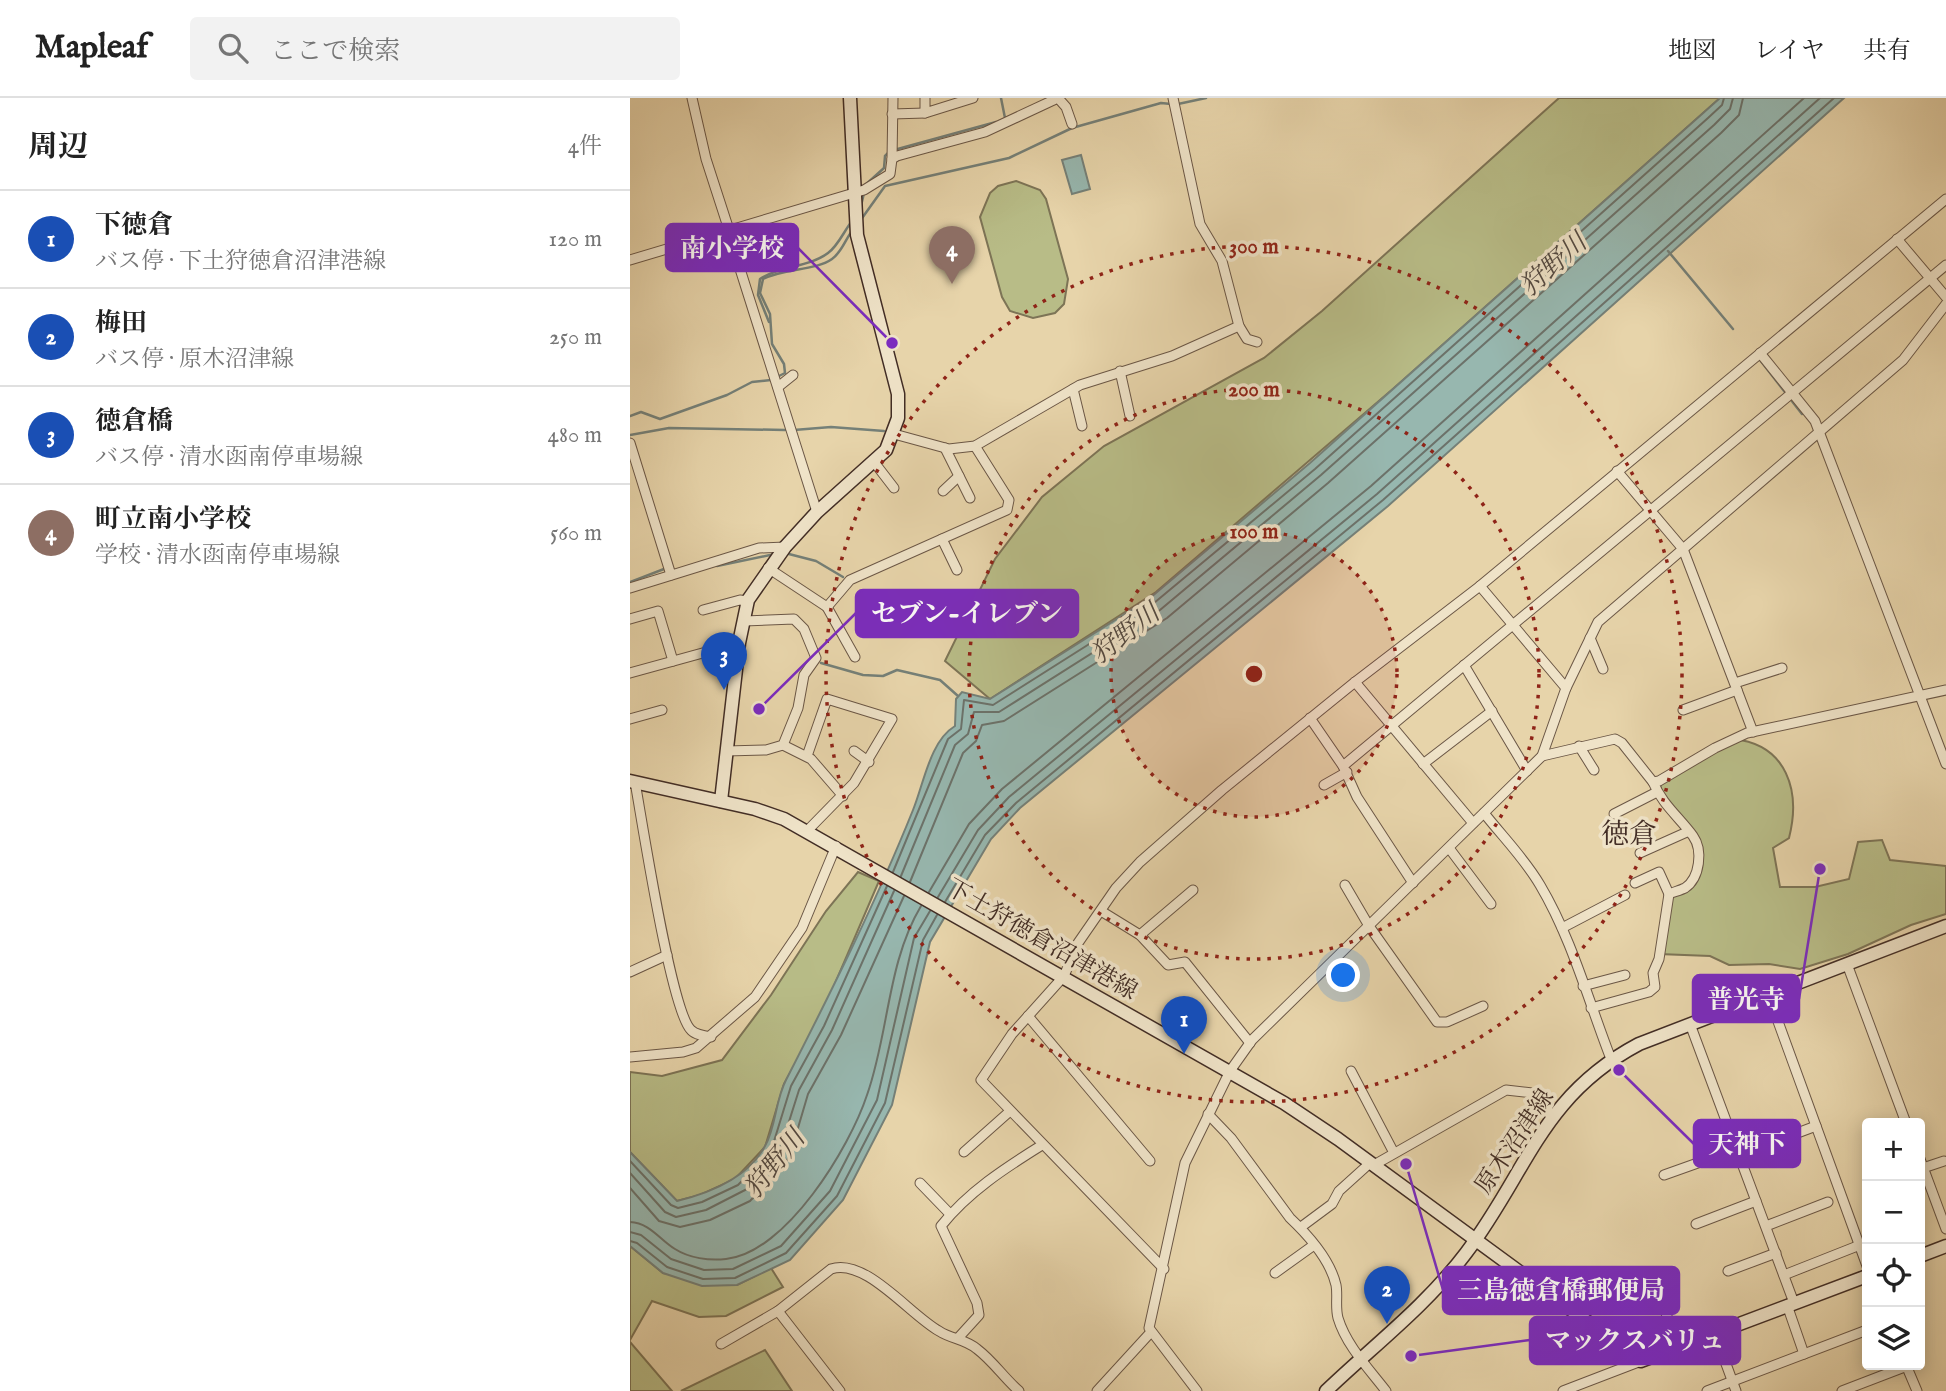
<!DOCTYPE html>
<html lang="ja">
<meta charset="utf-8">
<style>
:root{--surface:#fff;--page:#f2f2f2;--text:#222;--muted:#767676;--line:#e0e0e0;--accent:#0b8043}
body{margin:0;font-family:"IM FELL English","Noto Serif JP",serif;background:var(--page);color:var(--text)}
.controls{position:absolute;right:21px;bottom:21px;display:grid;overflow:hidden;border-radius:7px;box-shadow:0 4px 18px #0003}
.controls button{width:63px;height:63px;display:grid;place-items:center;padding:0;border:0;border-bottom:2px solid var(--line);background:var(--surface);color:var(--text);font:35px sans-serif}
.you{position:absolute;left:714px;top:878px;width:24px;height:24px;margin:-18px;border:5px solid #fff;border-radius:50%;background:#1a73e8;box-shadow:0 0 0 10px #1a73e833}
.badge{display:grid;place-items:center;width:46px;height:46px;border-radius:50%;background:var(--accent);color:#fff;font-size:23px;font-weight:700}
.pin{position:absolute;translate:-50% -58px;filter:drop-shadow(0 2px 4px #0008)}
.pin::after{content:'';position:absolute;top:37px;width:24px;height:21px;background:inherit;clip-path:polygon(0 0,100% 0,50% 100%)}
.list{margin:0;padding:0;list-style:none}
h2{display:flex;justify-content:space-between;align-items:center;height:91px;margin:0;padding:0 28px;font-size:30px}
h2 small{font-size:23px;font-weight:400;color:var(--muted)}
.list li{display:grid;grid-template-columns:46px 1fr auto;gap:21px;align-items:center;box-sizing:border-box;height:98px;padding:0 28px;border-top:2px solid var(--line)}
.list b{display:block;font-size:26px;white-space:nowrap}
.list p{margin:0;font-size:23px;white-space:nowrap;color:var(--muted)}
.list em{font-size:23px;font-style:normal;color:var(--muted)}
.icon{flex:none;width:38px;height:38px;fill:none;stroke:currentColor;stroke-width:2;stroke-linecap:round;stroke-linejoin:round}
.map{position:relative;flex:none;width:1316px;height:1293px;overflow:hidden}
header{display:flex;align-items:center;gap:42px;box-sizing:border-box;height:98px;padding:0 35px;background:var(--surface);border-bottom:2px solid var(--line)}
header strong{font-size:33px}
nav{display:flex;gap:38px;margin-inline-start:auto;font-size:24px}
.search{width:490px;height:63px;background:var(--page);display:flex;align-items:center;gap:18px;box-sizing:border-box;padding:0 24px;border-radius:7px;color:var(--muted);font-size:26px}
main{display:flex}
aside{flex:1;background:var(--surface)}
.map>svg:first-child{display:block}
.green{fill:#b8bc87;stroke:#7d7456;stroke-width:2}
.water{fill:#97b7af;stroke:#758078;stroke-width:2}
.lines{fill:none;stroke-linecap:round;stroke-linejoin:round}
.shore{stroke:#6c726a;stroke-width:2}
.stream{stroke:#758078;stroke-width:2.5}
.street-casing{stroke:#6b5746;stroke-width:11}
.secondary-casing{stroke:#422d25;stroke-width:15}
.street{stroke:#efe3c8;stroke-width:9}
.secondary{stroke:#efe3c8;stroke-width:12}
.ring{fill:none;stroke:#8f2418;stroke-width:3.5;stroke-dasharray:3.5 7}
.labels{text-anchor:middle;stroke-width:7;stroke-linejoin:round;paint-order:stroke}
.street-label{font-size:24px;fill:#422d25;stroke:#efe3c8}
.water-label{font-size:26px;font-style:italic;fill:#534941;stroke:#efe3c8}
.quarter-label{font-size:28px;fill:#422d25;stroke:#efe3c8}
.centre{fill:#8f2418;stroke:#efe3c8;stroke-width:3.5}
.ring-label{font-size:21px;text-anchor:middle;font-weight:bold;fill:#8f2418;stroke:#efe3c8;stroke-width:7;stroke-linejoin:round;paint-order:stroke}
.leader{fill:none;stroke:#7b2cbf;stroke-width:2.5}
.callout-dot{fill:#7b2cbf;stroke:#efe3c8;stroke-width:2.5}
.callout{fill:#7b2cbf;stroke:#7b2cbf;stroke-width:2.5}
.callout-label{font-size:26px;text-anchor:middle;font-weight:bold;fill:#fff}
</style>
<header>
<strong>Mapleaf</strong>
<div class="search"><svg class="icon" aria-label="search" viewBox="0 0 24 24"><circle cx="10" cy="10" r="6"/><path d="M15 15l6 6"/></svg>ここで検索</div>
<nav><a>地図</a><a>レイヤ</a><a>共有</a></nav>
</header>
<main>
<aside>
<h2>周辺<small>4件</small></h2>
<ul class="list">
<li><span class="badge" style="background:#1a4fb4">1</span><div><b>下徳倉</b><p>バス停 · 下土狩徳倉沼津港線</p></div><em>120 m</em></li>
<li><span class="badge" style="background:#1a4fb4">2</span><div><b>梅田</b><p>バス停 · 原木沼津線</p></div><em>250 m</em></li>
<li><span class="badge" style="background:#1a4fb4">3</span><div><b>徳倉橋</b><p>バス停 · 清水函南停車場線</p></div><em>480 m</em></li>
<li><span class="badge" style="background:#8d6e63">4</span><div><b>町立南小学校</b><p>学校 · 清水函南停車場線</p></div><em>560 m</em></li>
</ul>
</aside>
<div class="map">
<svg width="1316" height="1293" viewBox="0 0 1316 1293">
<rect width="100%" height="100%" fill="#e7d4aa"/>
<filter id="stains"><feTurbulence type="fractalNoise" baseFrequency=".00286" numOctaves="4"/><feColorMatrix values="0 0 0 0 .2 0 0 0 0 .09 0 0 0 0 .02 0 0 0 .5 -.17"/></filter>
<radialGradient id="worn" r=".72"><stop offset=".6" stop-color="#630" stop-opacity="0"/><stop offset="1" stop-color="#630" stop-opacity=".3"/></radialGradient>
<g class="green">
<path d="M929 0H1090L764 290 526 494 360 601 315 563 365 461 412 399 474 348 634 260 692 213Z"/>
<path d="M386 83 410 92 416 101 438 181 434 206 425 215 403 220 380 213 372 199 350 119 360 95 368 88Z"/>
<path d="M1104 641C1157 647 1171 693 1159 740L1143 750 1150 789H1185L1219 781 1228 744 1252 742 1260 762 1316 768V816L1281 827 1218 856 1170 871 1139 866 1099 867 1080 858 1029 856 1039 796 1064 779 1068 756 1057 734 1036 708 1029 683Z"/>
<path d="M228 774 249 783 188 925 154 986 135 1049 105 1081 70 1097 47 1103 0 1054V974L32 978 92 962 141 897 196 813Z"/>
<path d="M0 1148 33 1175 107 1187 141 1170 153 1189 96 1218 69 1219 22 1203 0 1242Z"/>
<path d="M0 1244 42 1293H0Z"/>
<path d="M135 1252 162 1293H51Z"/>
</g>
<g class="water">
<path d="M1090 0H1214L758 408 390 710 361 741 300 844 262 1007 213 1102 160 1162 107 1187 72 1188 33 1175 0 1148V1054L47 1103C80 1095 118 1080 135 1048 146 1029 145 1003 156 982 201 894 246 804 283 712 294 685 300 643 325 628L326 601 332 594 360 601 520 500 680 365Z"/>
<path d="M451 57 460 91 442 96 432 62Z"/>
</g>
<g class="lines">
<g class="shore">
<path d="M263 774 318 641 331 631 334 602 363 607 524 505 685 371 1078 20 1092 7 1094 0"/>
<path d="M271 778 325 647 338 636 344 614H369L530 512 691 377 1084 27 1100 11 1103 0"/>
<path d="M280 784 333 655 346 643 352 627 374 623 537 520 698 385 1091 35 1109 17 1113 0"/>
<path d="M299 794 339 726 372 691 741 388 1174 0"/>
<path d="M308 799 348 732 379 699 747 396 1190 0"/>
<path d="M315 804 355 737 386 705 753 402 1204 0"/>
<path d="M0 1063 41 1107 48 1110 72 1104 108 1087 141 1053 161 988 194 928 257 788"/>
<path d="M0 1075 35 1114 46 1119 76 1112 117 1091 149 1055 169 992 202 932 264 793"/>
<path d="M0 1090 29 1123 50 1129 80 1122 120 1103 154 1067 160 1057 178 996 211 937 274 798"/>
<path d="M0 1124C20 1125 29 1141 45 1151 59 1160 79 1163 96 1161 156 1155 220 1049 237 997 259 935 257 865 291 808"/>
<path d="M0 1134 11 1137 41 1161 74 1172 103 1171 151 1148 200 1093 247 1002 284 840 300 813"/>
<path d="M0 1143 7 1145 37 1169 73 1181 105 1180 156 1155 207 1098 255 1005 293 842 307 817"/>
</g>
<g class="stream">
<path d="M371 0 375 20"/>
<path d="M548 6 576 0"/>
<path d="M264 52 366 24"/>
<path d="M233 89 254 70 255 58 258 55"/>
<path d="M230 112 234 95"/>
<path d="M230 123 255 88 379 60 442 30 531 5 541 6"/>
<path d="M1038 153 1103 231"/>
<path d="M139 224 128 197 130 181C151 167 178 170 198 155 208 148 214 133 222 123"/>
<path d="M1130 262 1172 316"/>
<path d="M147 279 155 275 154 266 142 246 140 216 130 195 133 181C153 170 185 173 202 161 212 154 215 142 222 133"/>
<path d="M0 318 11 314 30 321 97 297 122 284 141 282"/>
<path d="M164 332 201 329 254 333"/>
<path d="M0 337 39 330 155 332"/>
<path d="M155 455 186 463 213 479"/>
<path d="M87 468 145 456"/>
<path d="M0 484 34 471"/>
<path d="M191 565 233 577 253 578 267 572 310 582 328 598"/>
</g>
<defs>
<g id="street">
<path d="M62 0 76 61 99 132"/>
<path d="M295 0V15L343 0"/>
<path d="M543 0 570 126 592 163 609 228 617 241 627 244"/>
<path d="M262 16 295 15"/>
<path d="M262 61 263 0"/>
<path d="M98 133 187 414"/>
<path d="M1267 141 1316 199"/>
<path d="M0 162 234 92 260 76 262 61 267 58 355 34 428 0 436 9 442 26"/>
<path d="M1130 255 1185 323 1316 666"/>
<path d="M490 273 500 318"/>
<path d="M148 289 163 277"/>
<path d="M443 291 452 328"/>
<path d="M264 336 319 351 345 348 450 287 542 258 609 228"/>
<path d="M0 345 41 477"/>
<path d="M315 350 340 400"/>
<path d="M244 364 264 390"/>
<path d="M987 373 1053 451 1107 592 1053 612"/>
<path d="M313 393 329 378"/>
<path d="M312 441 327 472"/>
<path d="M138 470 197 509 225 559"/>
<path d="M850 488 936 590"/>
<path d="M0 490 129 450 155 449"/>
<path d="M197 509 220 482 377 412 379 402 345 348"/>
<path d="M73 512 110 502 118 503"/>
<path d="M0 521 28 513 43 563"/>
<path d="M960 540 973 571"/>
<path d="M834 567 897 673"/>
<path d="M0 575 109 545"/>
<path d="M725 584 843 725"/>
<path d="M1105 585 1152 570"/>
<path d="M1107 592 1123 634"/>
<path d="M680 620 713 668"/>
<path d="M0 621 32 612"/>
<path d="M153 647 181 661 213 698"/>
<path d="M949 648 964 672"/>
<path d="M96 653 136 652 153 647 168 610 174 577 186 560 174 531 164 521 114 523"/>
<path d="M224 653 239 664"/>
<path d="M177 658 197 601 262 621 224 685 177 733"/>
<path d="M912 658 985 641 992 645 1023 684 1029 683 1085 650 1117 635 1316 592"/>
<path d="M793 666 862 613"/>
<path d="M5 684C12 722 41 913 61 932 66 937 74 938 81 939"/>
<path d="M694 687 717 674"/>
<path d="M854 715C872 738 895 761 910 787 942 841 958 902 981 961"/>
<path d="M984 716 1027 694"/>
<path d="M819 750 861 806"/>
<path d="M1010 755 1057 734"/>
<path d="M783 785 727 699 713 668 1316 167"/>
<path d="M1005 785 1029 774 1039 796"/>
<path d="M715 787 739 828 807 924H817L853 908"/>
<path d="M471 813 510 837 538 867 555 864 620 945"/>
<path d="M932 830 995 797"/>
<path d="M510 837 563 792"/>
<path d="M1217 866 1276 1025"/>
<path d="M0 874 37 857"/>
<path d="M953 888 995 877"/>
<path d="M1138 896 1237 1168"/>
<path d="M961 910 1019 894 1025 889 1023 875 1029 861 1039 796C1044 794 1051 792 1055 790 1070 780 1073 752 1063 738 1049 719 1032 706 1023 684"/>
<path d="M398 918 520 1063"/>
<path d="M1060 926 1164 1205"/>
<path d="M0 959 53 954 66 950 125 899 172 830 206 748"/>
<path d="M721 973 764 1055"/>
<path d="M578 1016 601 1040 660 1120C678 1137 700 1161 706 1187 708 1197 705 1209 708 1220 716 1247 739 1271 756 1293"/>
<path d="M334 1054 379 1014"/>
<path d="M1109 1057 1186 1028"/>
<path d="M1290 1061 1316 1131"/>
<path d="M744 1067 876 992 912 996 921 1020"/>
<path d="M1293 1070 1314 1063"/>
<path d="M1034 1077 1107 1051"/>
<path d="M290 1085 320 1116"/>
<path d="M1066 1126 1126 1103"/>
<path d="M1136 1128 1198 1104"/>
<path d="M671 1129 702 1106 709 1093 740 1065"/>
<path d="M534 1171 351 982 382 936 434 878 448 845 486 790 510 764 592 692 725 584 850 488 1316 101"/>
<path d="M1098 1173 1146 1155"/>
<path d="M645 1175 684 1147"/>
<path d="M1154 1177 1230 1147"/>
<path d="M1029 1193 1047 1250"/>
<path d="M1157 1207 1174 1256"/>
<path d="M148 1213 210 1293"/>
<path d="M1085 1236 1106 1293"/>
<path d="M329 1239 349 1217 347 1205 311 1128C338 1094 375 1070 412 1047"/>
<path d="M91 1246 148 1213 201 1171C235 1159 280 1217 309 1233 321 1241 335 1241 347 1251 363 1263 374 1280 389 1293"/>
<path d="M1276 1267 1287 1293"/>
<path d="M467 1293 521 1234"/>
<path d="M567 1293 519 1230 555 1065 600 973 622 942 912 658 936 590 968 524 1273 262 1316 206"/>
<path d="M933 1293 1011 1263"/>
<path d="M1077 1293 1237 1232"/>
<path d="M1212 1293 1277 1268"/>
</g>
<g id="secondary">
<path d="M0 683 125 711 154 721 654 1005 708 1041 1011 1263 1237 1178"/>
<path d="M91 703 109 545 118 502 155 449 187 414 256 352 268 320V296L227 137 220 0"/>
<path d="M1290 1158 1316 1148"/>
<path d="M696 1293C743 1248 796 1208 836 1155 898 1073 911 998 1009 946L1316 828"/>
</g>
</defs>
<use href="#street" class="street-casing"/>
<use href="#secondary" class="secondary-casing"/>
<use href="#street" class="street"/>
<use href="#secondary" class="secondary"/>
</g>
<circle cx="624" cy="576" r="143" fill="#8f2418" fill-opacity=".12"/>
<g class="ring">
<circle cx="624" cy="576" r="143"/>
<circle cx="624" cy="576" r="285"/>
<circle cx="624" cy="576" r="428"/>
</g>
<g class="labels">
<g class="street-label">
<text transform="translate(412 841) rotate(30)" y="8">下土狩徳倉沼津港線</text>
<text transform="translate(884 1043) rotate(-56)" y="8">原木沼津線</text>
</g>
<g class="water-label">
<text transform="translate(923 166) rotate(-42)" y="9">狩野川</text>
<text transform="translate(495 535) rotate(-38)" y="9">狩野川</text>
<text transform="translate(144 1065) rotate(-51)" y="9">狩野川</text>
</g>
<g class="quarter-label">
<text x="999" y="745">徳倉</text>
</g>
</g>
<circle cx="624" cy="576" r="10" class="centre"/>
<g class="ring-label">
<text x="624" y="155">300 m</text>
<text x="624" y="298">200 m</text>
<text x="624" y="440">100 m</text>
</g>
<path class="leader" d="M262 245L168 150M129 611L226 515M1190 771L1169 901M989 972L1064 1046M776 1066L813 1192M781 1258L900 1242"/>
<g class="callout-dot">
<circle cx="262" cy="245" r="7"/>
<circle cx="129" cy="611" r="7"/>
<circle cx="1190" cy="771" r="7"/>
<circle cx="989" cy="972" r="7"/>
<circle cx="776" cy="1066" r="7"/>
<circle cx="781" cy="1258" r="7"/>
</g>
<g class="callout">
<rect x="36" y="126" width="132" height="47" rx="7"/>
<rect x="226" y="492" width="222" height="47" rx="7"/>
<rect x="1063" y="877" width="106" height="47" rx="7"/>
<rect x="1064" y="1022" width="106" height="47" rx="7"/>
<rect x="813" y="1169" width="236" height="47" rx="7"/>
<rect x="900" y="1219" width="210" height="47" rx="7"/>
</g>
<g class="callout-label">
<text x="102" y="159">南小学校</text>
<text x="337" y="524">セブン-イレブン</text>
<text x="1116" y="910">普光寺</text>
<text x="1117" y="1055">天神下</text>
<text x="931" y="1201">三島徳倉橋郵便局</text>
<text x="1005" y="1251">マックスバリュ</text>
</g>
<rect width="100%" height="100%" filter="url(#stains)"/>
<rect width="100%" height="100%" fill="url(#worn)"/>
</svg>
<div class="controls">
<button>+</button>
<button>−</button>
<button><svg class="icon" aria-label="locate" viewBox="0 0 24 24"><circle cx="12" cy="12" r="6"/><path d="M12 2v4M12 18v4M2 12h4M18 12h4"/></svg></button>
<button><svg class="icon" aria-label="layers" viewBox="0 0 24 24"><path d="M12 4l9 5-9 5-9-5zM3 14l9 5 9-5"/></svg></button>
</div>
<div class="you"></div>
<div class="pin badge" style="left:554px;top:956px;background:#1a4fb4">1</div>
<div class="pin badge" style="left:757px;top:1226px;background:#1a4fb4">2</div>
<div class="pin badge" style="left:94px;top:592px;background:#1a4fb4">3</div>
<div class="pin badge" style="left:322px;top:186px;background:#8d6e63">4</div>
</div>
</main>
